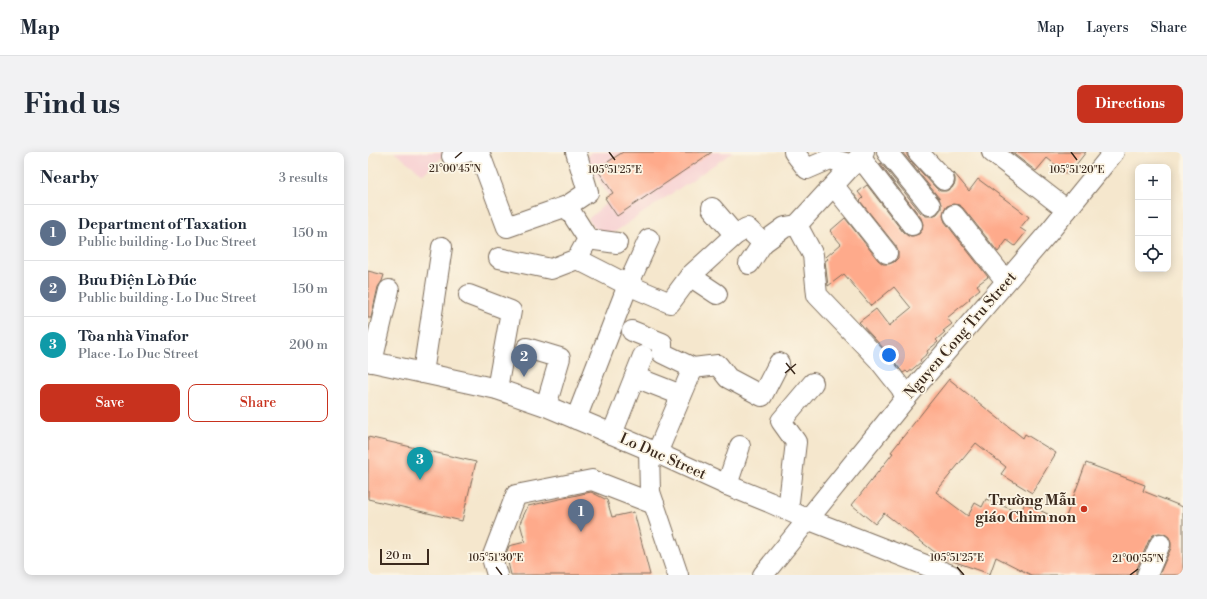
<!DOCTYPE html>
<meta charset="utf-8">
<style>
:root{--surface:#fff;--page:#f2f2f3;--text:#1f2937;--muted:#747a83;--line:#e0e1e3;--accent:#c8321e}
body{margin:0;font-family:"Libre Bodoni",serif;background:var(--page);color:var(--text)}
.controls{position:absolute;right:12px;top:12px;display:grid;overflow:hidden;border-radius:8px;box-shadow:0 2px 10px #0003}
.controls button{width:36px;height:36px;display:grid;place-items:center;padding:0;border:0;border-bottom:1px solid var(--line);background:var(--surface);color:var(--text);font:20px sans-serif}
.scale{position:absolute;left:12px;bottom:10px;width:49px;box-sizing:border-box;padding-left:4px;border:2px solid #3b2a1e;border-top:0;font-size:11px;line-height:14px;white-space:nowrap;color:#3b2a1e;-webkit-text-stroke:3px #fcf5e5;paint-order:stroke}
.you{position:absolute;left:521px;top:203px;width:14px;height:14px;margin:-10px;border:3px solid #fff;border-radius:50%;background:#1a73e8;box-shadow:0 0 0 6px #1a73e833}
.badge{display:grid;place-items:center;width:26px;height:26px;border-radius:50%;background:var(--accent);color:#fff;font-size:13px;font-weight:700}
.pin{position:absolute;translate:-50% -33px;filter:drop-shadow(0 1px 2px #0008)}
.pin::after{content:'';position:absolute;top:21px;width:14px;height:12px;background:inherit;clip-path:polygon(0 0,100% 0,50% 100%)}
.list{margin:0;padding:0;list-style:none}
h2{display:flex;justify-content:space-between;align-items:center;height:52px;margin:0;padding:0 16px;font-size:17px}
h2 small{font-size:13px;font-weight:400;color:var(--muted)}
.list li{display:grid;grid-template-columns:26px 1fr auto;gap:12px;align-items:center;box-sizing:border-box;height:56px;padding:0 16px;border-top:1px solid var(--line)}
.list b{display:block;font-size:15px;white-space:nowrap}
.list p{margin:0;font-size:13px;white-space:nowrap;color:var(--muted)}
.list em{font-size:13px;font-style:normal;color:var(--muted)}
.actions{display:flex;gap:8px;padding:12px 16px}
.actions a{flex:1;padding:9px 0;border:1px solid var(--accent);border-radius:8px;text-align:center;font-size:14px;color:var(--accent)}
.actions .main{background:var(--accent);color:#fff}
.icon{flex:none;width:22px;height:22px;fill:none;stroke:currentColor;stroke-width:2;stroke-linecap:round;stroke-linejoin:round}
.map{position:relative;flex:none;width:815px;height:423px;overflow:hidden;border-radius:8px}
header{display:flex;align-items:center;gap:24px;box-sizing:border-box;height:56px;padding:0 20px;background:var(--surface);border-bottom:1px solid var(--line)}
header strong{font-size:19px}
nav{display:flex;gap:22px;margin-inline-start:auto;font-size:14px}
.intro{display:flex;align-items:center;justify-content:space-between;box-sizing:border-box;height:96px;padding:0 24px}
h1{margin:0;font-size:28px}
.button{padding:10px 18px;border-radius:8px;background:var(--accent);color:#fff;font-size:14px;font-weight:700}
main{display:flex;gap:24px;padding:0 24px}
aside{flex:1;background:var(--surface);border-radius:8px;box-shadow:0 2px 10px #0003}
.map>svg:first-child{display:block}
.built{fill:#f7cfd2}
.building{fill:#feaa8b}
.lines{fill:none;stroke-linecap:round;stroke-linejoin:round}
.minor-casing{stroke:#7c6c5b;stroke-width:22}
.minor{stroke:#fff;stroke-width:20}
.ticks{fill:none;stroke:#3b2a1e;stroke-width:1.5}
.poi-dot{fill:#c8321e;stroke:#fcf5e5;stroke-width:1.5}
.labels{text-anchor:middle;stroke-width:3.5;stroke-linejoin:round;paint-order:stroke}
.street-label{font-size:15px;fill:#3b2a1e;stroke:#fcf5e5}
.poi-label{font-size:15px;font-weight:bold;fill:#3b2a1e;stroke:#fcf5e5;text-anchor:end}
.ticks-label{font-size:10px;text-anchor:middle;fill:#3b2a1e;stroke:#fcf5e5;stroke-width:3.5;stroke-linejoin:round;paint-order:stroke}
</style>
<header>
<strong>Map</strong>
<nav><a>Map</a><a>Layers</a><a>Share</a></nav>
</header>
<div class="intro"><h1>Find us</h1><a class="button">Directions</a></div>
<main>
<aside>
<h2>Nearby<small>3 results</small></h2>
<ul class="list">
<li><span class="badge" style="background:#5c6f8a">1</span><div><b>Department of Taxation</b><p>Public building · Lo Duc Street</p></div><em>150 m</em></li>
<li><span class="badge" style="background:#5c6f8a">2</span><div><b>Bưu Điện Lò Đúc</b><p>Public building · Lo Duc Street</p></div><em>150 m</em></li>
<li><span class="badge" style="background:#0f9aa8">3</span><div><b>Tòa nhà Vinafor</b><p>Place · Lo Duc Street</p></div><em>200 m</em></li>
</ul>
<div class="actions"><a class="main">Save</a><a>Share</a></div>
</aside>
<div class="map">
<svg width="815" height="423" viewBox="0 0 815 423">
<rect width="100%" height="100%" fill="#fcf5e5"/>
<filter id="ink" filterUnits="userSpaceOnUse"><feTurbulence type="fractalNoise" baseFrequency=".025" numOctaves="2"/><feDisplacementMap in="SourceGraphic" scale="8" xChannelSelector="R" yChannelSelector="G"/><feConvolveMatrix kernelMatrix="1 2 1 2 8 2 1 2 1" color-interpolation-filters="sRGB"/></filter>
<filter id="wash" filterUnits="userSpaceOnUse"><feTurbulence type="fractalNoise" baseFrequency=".012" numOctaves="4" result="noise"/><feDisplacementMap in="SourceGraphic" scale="16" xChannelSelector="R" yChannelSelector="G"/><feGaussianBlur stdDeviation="0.9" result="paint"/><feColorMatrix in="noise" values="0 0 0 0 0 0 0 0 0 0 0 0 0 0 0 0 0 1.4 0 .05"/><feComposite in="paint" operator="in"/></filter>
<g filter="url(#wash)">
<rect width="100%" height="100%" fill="#f5e7cd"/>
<g class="built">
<path d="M26 0H80L55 22Z"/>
<path d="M224 0H365L235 88 220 67 243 47 215 6Z"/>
</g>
<g id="blocks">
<g class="building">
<path d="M255 0H344L249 64 237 46 245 41 229 17Z"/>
<path d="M534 0H539V3L542 8 568 36 572 39H578L584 36 587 31V26L585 22 586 21 601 39 610 27 661 65 652 76 658 80 647 94 639 88 630 100 595 56 591 53 585 52 579 54 576 58 575 64 577 70 620 125 609 133 612 137 601 146 602 147 579 166 584 172 575 179 577 180 568 188 570 190 559 199 560 201 552 208 553 210 540 221 538 219 535 221 518 199 491 170 508 157 521 174 543 156 526 135 503 154 476 122 460 134 457 109 460 107 458 105 473 92 462 79 477 66 510 108 515 112H521L526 110 530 106V100L528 94 492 49 495 46 490 40 499 33 535 80 540 84H545L551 82 554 78 555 72 553 66 512 12 513 11 553 61 558 64H564L569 62 573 57V52L571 46Z"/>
<path d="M643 0H718L700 23 679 6 668 19Z"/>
<path d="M0 119 16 123 14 129 10 135 3 166H0Z"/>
<path d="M581 227 655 286 657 282 688 301 664 341 633 322 638 315 608 291 568 340 600 364 607 351 614 355 618 347 652 361 657 351 696 370 718 311 777 333 775 339 815 355V423H791L803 396V391L801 385 797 382 791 381 785 383 781 388 768 419V423H663L628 405 622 422 573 405 516 361 507 372 484 353 525 301 523 300Z"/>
<path d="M0 285 108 310 94 369 0 347Z"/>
<path d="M223 340 239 348 244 365 266 360 282 423H143L138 402 141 394 157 390 152 371 160 354Z"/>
</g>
</g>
</g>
<g filter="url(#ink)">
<use href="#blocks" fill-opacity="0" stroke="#7c6c5b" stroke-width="1"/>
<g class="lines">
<defs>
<g id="minor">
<path d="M111 0 139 75 199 54 220 40 208 0"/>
<path d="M426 0 439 17 462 7 485 13"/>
<path d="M519 0 562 53"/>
<path d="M550 0 576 28"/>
<path d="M624 0 699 58"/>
<path d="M84 4 99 0"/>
<path d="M492 5 544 73"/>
<path d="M466 34 519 101"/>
<path d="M199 54 220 87 209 107 260 133 302 151 322 124 367 83 379 76 395 91 417 75 429 73"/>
<path d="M344 56 367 83"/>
<path d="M586 63 638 129"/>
<path d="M429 73 445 103 449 143 510 207 533 236 538 246"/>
<path d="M429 73 496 0"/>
<path d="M220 87 249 91"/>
<path d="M131 106 183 117 209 107"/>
<path d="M381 112 395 91"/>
<path d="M322 124 349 142"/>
<path d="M101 143 143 159 129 237"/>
<path d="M264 179 294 191V201L325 216 350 213 360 226 394 244 411 211"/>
<path d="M159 196 192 206 178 254"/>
<path d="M0 209 129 237 178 254 289 301 359 333 401 350 439 367 583 423"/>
<path d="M4 210 21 138"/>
<path d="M55 221 74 95"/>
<path d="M267 225 313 243"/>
<path d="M208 267 260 133 281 87"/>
<path d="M244 282 275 204"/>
<path d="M281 298 282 340 310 423"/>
<path d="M289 301 325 216"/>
<path d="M359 333 372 294"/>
<path d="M420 358 428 290 413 269 445 231"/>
<path d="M129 423 124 406 148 343 224 328 286 352"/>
<path d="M395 423 538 246 681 80 746 0"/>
<path d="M779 423 792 392"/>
</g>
</defs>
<use href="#minor" class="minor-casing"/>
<use href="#minor" class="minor"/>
</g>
</g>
<path class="ticks" d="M241 0 247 8M703 0 709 8M87 6 94 0M418 211 427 222M417 221 428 212M128 415 134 423M589 415 596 423M762 423 770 417"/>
<circle class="poi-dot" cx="716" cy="357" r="4"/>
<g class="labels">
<g class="street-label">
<text transform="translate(592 183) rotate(-49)" y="5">Nguyen Cong Tru Street</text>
<text transform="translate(295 304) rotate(24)" y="5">Lo Duc Street</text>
</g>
<g class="poi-label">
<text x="708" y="353">Trường Mẫu<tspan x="708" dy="17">giáo Chim non</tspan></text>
</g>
</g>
<g class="ticks-label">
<text x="87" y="20">21°00'45"N</text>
<text x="247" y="21">105°51'25"E</text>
<text x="709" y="21">105°51'20"E</text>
<text x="128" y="409">105°51'30"E</text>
<text x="589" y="409">105°51'25"E</text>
<text x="770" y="410">21°00'55"N</text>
</g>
</svg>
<div class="controls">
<button>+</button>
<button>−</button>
<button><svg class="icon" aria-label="locate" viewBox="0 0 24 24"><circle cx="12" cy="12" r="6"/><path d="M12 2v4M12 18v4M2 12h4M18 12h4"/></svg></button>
</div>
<div class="scale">20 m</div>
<div class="you"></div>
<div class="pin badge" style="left:213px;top:380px;background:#5c6f8a">1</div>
<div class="pin badge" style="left:156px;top:225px;background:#5c6f8a">2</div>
<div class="pin badge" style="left:52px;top:328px;background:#0f9aa8">3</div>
</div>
</main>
